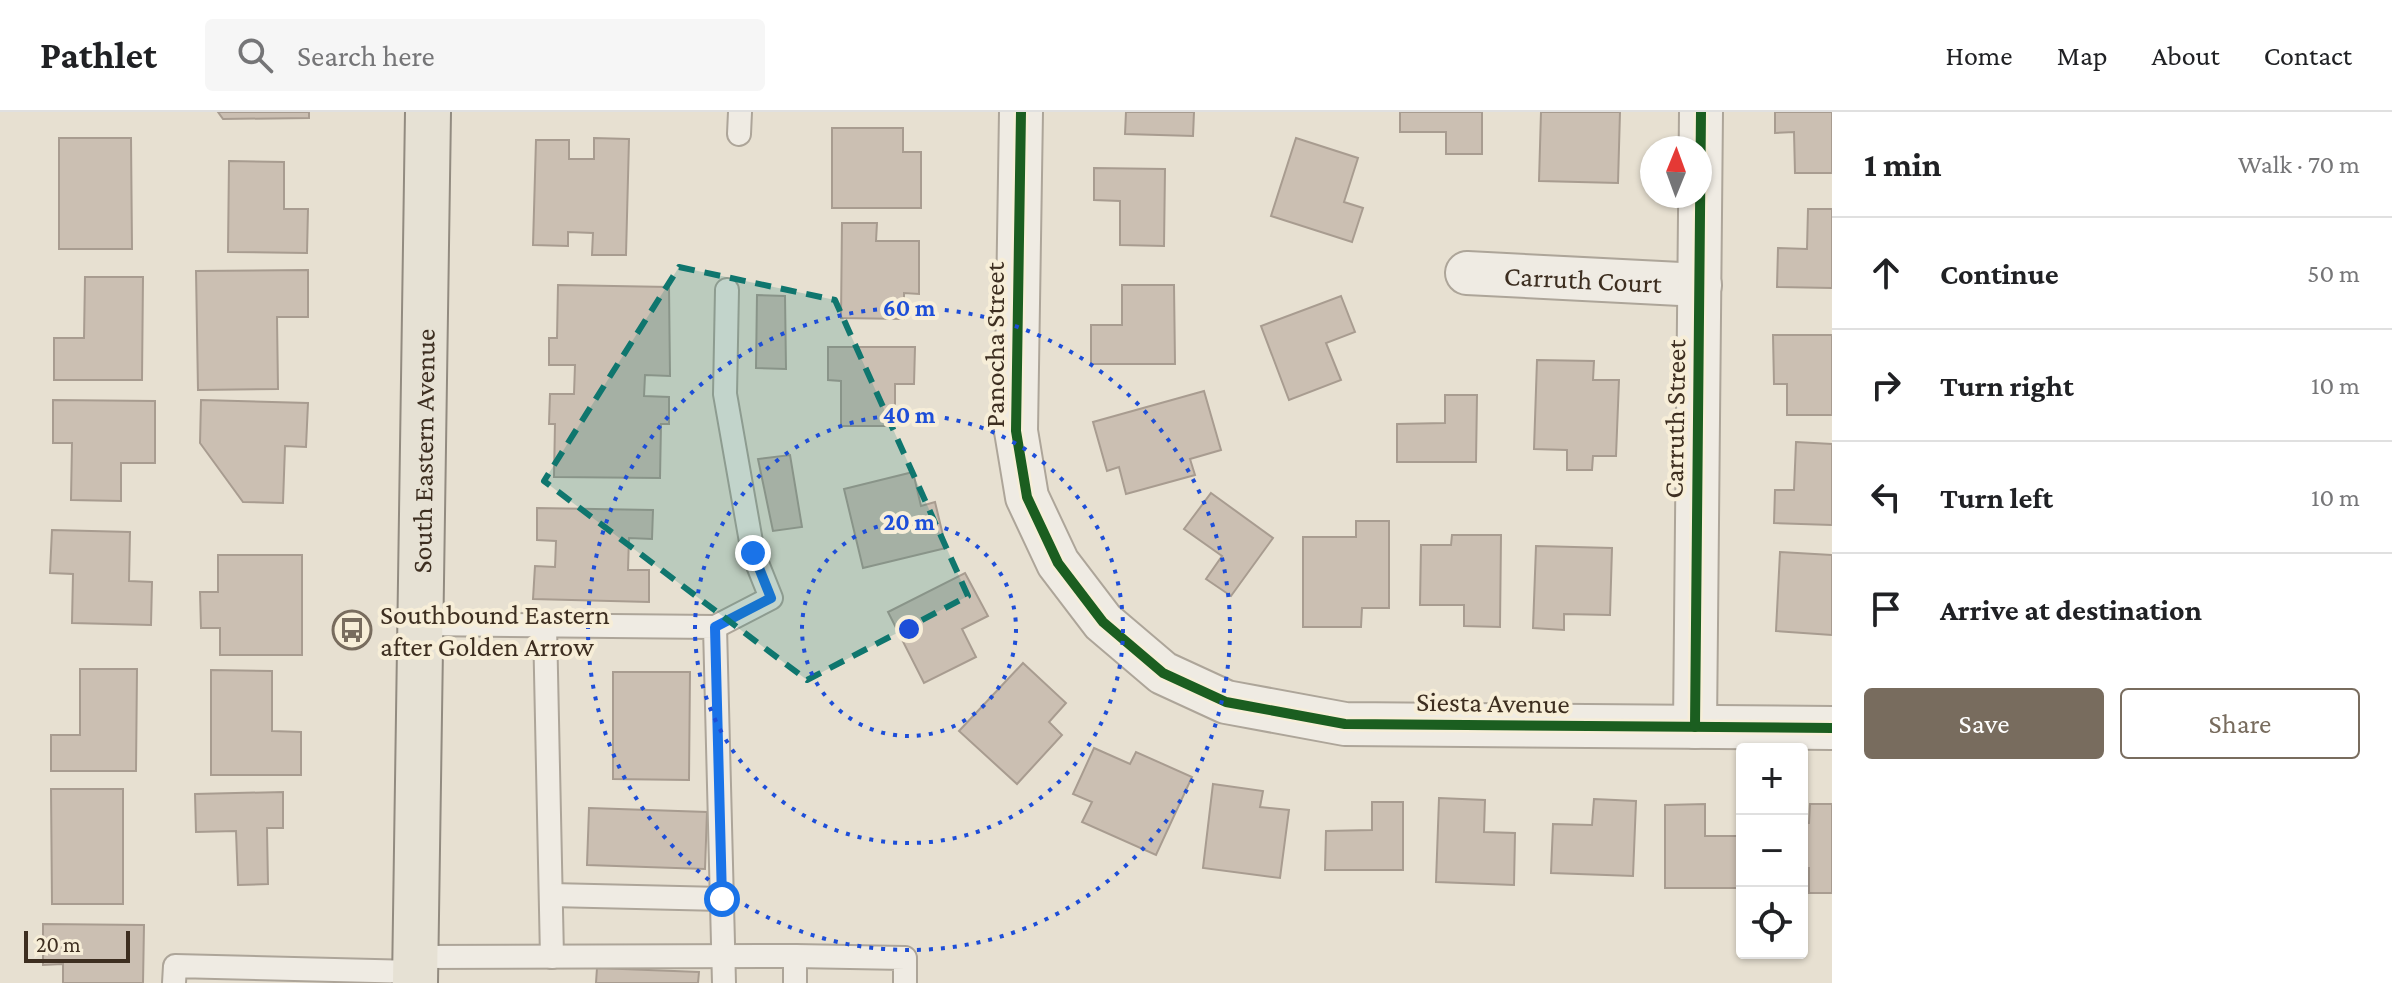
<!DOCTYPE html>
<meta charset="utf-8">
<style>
:root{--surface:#fff;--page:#f6f6f6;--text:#202124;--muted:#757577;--line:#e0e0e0;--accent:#786c5e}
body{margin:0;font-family:"Crimson Pro",serif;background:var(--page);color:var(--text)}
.controls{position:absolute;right:24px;bottom:24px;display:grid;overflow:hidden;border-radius:8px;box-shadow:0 2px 6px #0004}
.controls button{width:72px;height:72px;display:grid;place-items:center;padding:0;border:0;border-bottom:2px solid var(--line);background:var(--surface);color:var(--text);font:40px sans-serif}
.compass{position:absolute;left:1640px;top:24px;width:72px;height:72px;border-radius:50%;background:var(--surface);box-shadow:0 2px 6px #0004;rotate:1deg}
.scale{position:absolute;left:24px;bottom:20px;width:106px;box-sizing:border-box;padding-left:8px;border:4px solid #3d2e20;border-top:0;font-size:22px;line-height:28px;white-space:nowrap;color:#3d2e20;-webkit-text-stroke:6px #f7eed8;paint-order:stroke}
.stop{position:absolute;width:24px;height:24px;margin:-18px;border:6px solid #1a73e8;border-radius:50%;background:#fff}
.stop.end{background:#1a73e8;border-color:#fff;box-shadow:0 2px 8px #0008}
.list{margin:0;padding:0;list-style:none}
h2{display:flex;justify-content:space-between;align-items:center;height:104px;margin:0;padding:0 32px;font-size:34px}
h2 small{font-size:26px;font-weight:400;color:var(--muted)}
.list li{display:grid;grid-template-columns:52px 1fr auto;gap:24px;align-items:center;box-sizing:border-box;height:112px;padding:0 32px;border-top:2px solid var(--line)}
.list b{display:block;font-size:30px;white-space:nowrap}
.list em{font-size:26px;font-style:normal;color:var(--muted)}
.actions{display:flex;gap:16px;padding:24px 32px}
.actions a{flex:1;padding:18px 0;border:2px solid var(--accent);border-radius:8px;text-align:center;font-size:28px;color:var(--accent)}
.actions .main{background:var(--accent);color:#fff}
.icon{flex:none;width:44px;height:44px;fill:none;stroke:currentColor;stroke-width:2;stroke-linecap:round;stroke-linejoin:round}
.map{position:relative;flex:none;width:1832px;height:871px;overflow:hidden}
header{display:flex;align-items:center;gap:48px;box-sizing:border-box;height:112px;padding:0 40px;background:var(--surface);border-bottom:2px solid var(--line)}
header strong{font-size:38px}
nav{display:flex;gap:44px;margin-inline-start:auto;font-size:28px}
.search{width:560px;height:72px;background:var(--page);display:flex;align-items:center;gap:20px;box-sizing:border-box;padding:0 28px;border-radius:8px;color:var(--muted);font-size:30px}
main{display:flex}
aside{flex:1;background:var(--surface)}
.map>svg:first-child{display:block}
.building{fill:#cbbfb2;stroke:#a89c90;stroke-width:2}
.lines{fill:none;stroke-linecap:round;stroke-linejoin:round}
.lane-casing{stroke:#ada599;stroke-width:26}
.street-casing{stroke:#ada599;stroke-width:46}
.primary-casing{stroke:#928b80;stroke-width:48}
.lane{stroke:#efebe3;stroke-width:22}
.street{stroke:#efebe3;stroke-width:42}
.primary{stroke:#e6e1d4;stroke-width:44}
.cycleway-casing{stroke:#f7eed8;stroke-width:15}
.cycleway{stroke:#1b5e20;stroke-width:10}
.route{stroke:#1a73e8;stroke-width:10}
.marked{fill:#0f766e;fill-opacity:0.2;stroke:#0f766e;stroke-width:6;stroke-dasharray:16 10;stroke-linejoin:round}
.ring{fill:none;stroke:#1d4ed8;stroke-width:4;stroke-dasharray:4 8}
.labels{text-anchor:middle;stroke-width:8;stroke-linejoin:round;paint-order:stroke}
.street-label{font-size:28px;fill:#3d2e20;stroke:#f7eed8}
.poi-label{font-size:28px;fill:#3d2e20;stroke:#f7eed8;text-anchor:start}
.centre{fill:#1d4ed8;stroke:#f7eed8;stroke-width:4}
.ring-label{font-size:24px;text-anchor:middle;font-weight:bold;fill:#1d4ed8;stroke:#f7eed8;stroke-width:8;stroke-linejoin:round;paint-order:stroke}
</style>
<header>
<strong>Pathlet</strong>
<div class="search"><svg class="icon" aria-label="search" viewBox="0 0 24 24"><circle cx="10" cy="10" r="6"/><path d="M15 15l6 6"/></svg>Search here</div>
<nav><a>Home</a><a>Map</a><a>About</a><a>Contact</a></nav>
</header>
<main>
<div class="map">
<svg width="1832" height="871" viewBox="0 0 1832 871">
<rect width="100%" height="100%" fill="#e7e0d1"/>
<g class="building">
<path d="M218 0H309V6L223 7Z"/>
<path d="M1126 0H1194L1193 24 1125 22Z"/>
<path d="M1400 0H1482V42H1446V20H1400Z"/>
<path d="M1541 0H1620L1618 71 1539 69Z"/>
<path d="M1775 0H1832V61H1795L1794 20 1775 21Z"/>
<path d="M832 16H903V40H921V96H832Z"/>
<path d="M59 26H131L132 137H59Z"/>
<path d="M594 26 629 27 626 143H592L593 121 568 120V134L533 133 536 28H569V47H594Z"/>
<path d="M1296 26 1358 46 1344 90 1363 96 1352 130 1271 104Z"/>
<path d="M229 49 284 50V97H308L307 141 228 140Z"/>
<path d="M1094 56 1165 57 1164 134 1120 133V89L1094 88Z"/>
<path d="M1808 97H1832V176L1777 175 1778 136 1807 137Z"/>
<path d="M842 111H877L876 129H919V182L904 181V207L841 206Z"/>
<path d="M308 158V205H277L278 277 198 278 196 159Z"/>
<path d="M85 165H143L142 268H54V226H84Z"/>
<path d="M558 173 669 175 670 264 645 263 644 284 669 285V312H661L660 366 554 365 555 312H549L550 282H574L575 253H549V226H557Z"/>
<path d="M1122 173H1174L1175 252H1091V213H1122Z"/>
<path d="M757 183 785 184 786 257 756 256Z"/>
<path d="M1341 184 1355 220 1326 231 1341 268 1289 288 1261 214Z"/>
<path d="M1773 223H1832V303H1787V272H1774Z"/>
<path d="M828 235H915L914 272H895V314H841V269L828 268Z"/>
<path d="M1537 248 1594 249 1593 268H1619L1616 344H1593L1592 358H1567V338L1534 337Z"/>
<path d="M1204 279 1221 338 1190 347 1195 363 1126 382 1119 355 1107 359 1093 310Z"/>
<path d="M1445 283H1477L1476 350H1397V312L1445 311Z"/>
<path d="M53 288 155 289V351H121V389L71 388 72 331H53Z"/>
<path d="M201 288 308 291 306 335 285 334 283 391 243 390 200 331Z"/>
<path d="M1796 330 1832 332V413L1774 411 1775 378H1794Z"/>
<path d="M790 343 802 415 773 419 758 347Z"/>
<path d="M913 360 921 394 935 390 946 436 863 456 844 377Z"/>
<path d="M1211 381 1273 426 1231 484 1206 467 1222 444 1184 417Z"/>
<path d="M537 396 653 398 652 427 629 426 628 458H649V490L533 487 535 454 555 455 556 429 537 428Z"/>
<path d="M1356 409H1389V496H1362L1361 515H1303V425H1356Z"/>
<path d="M52 418 130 420 129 469 152 470 151 513 72 511 73 462 50 461Z"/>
<path d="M1452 423H1501L1500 515 1464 514V493H1420L1421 433H1451Z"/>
<path d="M1536 434 1612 436 1610 503 1564 502V518L1533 516Z"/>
<path d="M1780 440 1832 443V523L1776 519Z"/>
<path d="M218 443H302V543H220V516H201L200 480H218Z"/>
<path d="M965 461 988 504 962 517 976 545 924 571 888 500Z"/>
<path d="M1023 551 1066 591 1049 610 1062 623 1017 672 959 619Z"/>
<path d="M80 557H137L136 659H51V623H80Z"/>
<path d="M211 558 272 559V619L301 620V663H211Z"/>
<path d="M613 560H690L689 668 613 667Z"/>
<path d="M1094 636 1130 652 1136 640 1192 665 1156 743 1082 710 1092 690 1073 682Z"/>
<path d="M1213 672 1263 679 1260 695 1289 698 1280 766 1203 756Z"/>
<path d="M51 677H123V792H52Z"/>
<path d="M283 680V716H267L268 772 238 773 236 719 196 720 195 682Z"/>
<path d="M1439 686 1485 688 1484 720 1515 721 1514 773 1436 770Z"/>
<path d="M1594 687 1636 689 1633 764 1551 761 1553 712 1592 713Z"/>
<path d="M1372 690H1403V758H1325L1326 719 1372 718Z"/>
<path d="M1705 692V724H1742V776H1665V693Z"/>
<path d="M1810 692H1832V781H1809V756H1802V711H1809Z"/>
<path d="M589 696 707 700 705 757 587 753Z"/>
<path d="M43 812 144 813 143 871H63V852L43 853Z"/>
<path d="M597 856 699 860 698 871H596Z"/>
</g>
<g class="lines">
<defs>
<g id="lane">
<path d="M739 22 740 0"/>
<path d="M420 512 715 515 724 871"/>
<path d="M545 513 552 845"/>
<path d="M715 515 771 486 753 441 725 282 727 178"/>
<path d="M551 783 722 787"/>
<path d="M795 844 905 846V871"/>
<path d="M415 845 795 844V871"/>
<path d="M174 871 175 854 415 860"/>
</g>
<g id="street">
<path d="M1021 0 1016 319 1027 385 1058 451 1103 510 1163 561 1226 590 1345 612 1832 616"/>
<path id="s1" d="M1467 161 1700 173"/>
<path d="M1695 615 1701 0"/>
</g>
<g id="primary">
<path id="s2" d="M415 871 428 0"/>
</g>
</defs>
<use href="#lane" class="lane-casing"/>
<use href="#street" class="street-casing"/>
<use href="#primary" class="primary-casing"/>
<use href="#lane" class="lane"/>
<use href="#street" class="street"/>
<use href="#primary" class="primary"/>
<defs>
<g id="cycleway">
<path d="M1021 0 1016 319 1027 385 1058 451 1103 510 1163 561 1226 590 1345 612 1832 616"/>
<path d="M1695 615 1701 0"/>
</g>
</defs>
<use href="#cycleway" class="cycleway-casing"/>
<use href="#cycleway" class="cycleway"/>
</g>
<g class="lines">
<path class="route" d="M722 787 715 515 771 486 753 441"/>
</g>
<path class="marked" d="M679 155 835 188 968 484 807 568 544 369Z"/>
<g class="ring">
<circle cx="909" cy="517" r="107"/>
<circle cx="909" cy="517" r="214"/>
<circle cx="909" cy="517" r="321"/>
</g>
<defs>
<symbol id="bus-ring" viewBox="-11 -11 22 22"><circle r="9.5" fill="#f7eed8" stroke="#786c5e" stroke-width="1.5"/><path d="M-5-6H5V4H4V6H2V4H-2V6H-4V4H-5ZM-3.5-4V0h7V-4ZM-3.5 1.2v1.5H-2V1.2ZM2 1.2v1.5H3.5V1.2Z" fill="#786c5e"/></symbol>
</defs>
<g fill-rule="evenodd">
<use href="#bus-ring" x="330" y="496" width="44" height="44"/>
</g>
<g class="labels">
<g class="street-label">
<text dy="10" stroke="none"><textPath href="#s1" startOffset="116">Carruth Court</textPath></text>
<text transform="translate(994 233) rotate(-90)" y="10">Panocha Street</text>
<text transform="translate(1674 307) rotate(-89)" y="10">Carruth Street</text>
<text dy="10" stroke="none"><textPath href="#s2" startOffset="532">South Eastern Avenue</textPath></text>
<text transform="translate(1493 590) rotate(1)" y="10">Siesta Avenue</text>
</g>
<g class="poi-label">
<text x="380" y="512">Southbound Eastern<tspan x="380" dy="32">after Golden Arrow</tspan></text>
</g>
</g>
<circle cx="909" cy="517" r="12" class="centre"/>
<g class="ring-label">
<text x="909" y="204">60 m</text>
<text x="909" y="311">40 m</text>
<text x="909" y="418">20 m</text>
</g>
</svg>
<div class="controls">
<button>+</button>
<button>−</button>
<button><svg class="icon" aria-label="locate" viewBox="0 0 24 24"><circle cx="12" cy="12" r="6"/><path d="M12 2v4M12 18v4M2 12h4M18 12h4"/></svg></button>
</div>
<svg class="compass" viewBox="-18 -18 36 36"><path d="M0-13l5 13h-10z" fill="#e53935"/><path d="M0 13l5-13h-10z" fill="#757577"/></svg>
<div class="scale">20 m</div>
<div class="stop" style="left:722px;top:787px"></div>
<div class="stop end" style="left:753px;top:441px"></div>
</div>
<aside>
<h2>1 min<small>Walk · 70 m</small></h2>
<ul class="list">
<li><svg class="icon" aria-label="ahead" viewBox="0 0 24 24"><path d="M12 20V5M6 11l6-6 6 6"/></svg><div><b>Continue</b></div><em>50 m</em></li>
<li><svg class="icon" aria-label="right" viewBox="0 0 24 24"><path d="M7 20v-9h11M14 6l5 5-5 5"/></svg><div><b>Turn right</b></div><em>10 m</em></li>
<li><svg class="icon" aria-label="left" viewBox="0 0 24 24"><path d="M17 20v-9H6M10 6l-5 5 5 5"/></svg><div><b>Turn left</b></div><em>10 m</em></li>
<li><svg class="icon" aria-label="arrive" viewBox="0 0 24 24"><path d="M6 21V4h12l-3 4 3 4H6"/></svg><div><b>Arrive at destination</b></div></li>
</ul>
<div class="actions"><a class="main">Save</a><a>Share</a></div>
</aside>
</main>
